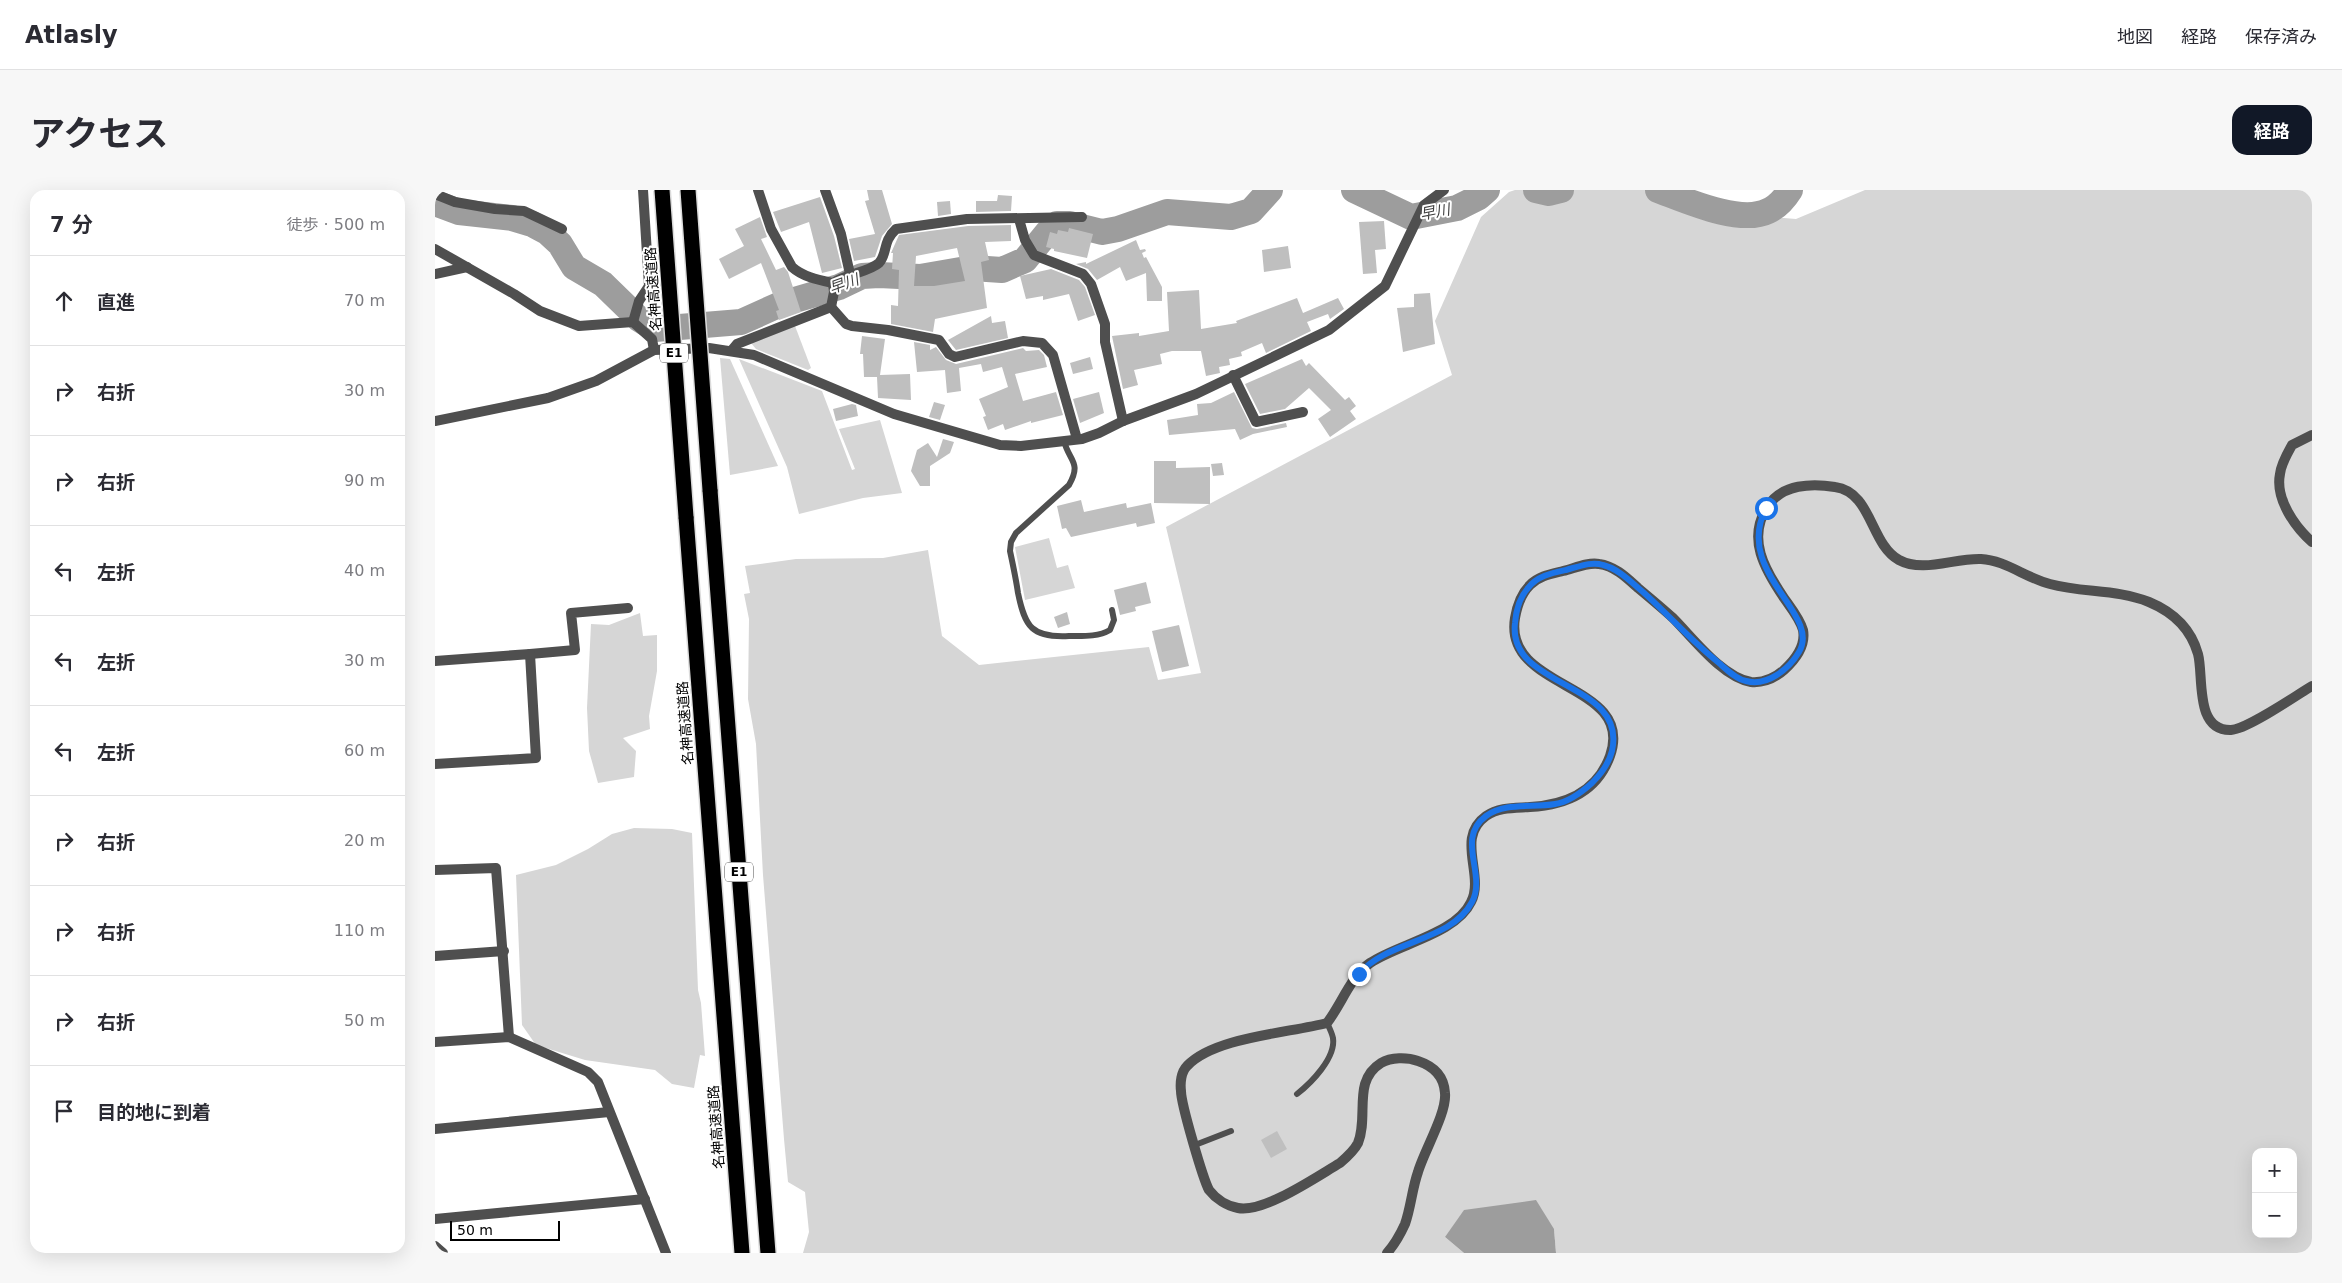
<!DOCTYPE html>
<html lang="ja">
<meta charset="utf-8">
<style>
:root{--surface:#fff;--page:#f7f7f7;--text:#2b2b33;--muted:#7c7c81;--line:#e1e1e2;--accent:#111827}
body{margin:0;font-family:"DejaVu Sans","Noto Sans JP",sans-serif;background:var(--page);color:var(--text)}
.controls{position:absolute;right:15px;bottom:15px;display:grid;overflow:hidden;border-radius:10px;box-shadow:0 5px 20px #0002}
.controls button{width:45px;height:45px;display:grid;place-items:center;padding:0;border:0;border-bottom:1px solid var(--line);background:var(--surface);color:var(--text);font:25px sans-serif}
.scale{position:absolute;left:15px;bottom:12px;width:110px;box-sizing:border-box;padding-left:5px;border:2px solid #000;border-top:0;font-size:14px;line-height:18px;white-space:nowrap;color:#000;-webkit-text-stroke:4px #fff;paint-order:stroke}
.stop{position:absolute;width:15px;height:15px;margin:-11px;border:4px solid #1a73e8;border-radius:50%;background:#fff}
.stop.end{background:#1a73e8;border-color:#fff;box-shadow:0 1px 5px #0008}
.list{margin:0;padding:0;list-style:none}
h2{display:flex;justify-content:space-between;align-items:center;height:65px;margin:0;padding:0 20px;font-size:21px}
h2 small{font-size:16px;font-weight:400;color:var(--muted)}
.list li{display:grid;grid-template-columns:32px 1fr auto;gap:15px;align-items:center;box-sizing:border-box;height:90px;padding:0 20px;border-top:1px solid var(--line)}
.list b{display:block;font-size:19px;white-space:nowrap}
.list em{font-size:16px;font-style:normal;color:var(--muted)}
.icon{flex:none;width:28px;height:28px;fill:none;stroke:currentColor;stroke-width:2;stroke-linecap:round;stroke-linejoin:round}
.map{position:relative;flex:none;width:1877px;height:1063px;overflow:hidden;border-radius:15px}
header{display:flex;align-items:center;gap:30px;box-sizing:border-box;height:70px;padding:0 25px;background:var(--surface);border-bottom:1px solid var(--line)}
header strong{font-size:24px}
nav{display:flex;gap:28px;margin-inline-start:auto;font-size:18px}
.intro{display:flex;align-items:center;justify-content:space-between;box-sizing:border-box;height:120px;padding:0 30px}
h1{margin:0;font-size:35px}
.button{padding:12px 22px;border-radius:15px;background:var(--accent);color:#fff;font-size:18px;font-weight:700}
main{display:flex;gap:30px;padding:0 30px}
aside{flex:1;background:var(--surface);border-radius:15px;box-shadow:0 5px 20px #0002}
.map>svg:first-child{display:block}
.green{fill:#d6d6d6;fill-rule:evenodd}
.water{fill:#9d9d9d}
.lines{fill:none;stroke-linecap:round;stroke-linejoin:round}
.river{stroke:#9d9d9d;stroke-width:26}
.building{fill:#bfbfbf;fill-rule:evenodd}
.highway-casing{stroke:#dbdbdb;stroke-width:18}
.lane{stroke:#4f4f4f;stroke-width:6}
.street{stroke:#4f4f4f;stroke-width:10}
.highway{stroke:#000;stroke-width:15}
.highway-bridge-casing{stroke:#dbdbdb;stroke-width:18;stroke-linecap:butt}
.highway-bridge{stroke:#000;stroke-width:15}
.route{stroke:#1a73e8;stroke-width:6}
.labels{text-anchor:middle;stroke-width:4;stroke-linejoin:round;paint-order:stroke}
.shield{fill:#fff;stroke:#4c4c4c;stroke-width:1}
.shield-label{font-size:12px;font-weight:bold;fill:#000}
.street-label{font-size:14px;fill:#000;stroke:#fff}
.water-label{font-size:15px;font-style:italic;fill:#3e3e3e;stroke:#fff}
</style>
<header>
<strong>Atlasly</strong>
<nav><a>地図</a><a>経路</a><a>保存済み</a></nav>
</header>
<div class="intro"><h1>アクセス</h1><a class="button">経路</a></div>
<main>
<aside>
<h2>7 分<small>徒歩 · 500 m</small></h2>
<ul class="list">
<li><svg class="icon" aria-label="ahead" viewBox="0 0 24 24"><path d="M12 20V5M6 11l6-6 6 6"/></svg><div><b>直進</b></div><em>70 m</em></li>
<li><svg class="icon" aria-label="right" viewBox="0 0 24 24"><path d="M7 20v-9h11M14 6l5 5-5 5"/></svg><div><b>右折</b></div><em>30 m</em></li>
<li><svg class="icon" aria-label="right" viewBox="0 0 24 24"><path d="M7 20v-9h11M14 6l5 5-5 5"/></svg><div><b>右折</b></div><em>90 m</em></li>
<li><svg class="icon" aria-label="left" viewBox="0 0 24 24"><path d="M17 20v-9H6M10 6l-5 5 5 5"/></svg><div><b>左折</b></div><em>40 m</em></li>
<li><svg class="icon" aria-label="left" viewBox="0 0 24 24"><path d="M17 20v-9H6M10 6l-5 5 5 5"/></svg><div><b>左折</b></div><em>30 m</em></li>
<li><svg class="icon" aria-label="left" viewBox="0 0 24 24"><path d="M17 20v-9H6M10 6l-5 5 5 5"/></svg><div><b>左折</b></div><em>60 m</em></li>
<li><svg class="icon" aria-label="right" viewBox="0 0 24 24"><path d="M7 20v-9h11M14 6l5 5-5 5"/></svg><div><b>右折</b></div><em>20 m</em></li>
<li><svg class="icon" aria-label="right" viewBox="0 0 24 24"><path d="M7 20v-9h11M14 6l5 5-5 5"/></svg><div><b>右折</b></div><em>110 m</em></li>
<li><svg class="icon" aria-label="right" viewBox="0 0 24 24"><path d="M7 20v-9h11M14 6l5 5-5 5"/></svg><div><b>右折</b></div><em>50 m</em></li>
<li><svg class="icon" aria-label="arrive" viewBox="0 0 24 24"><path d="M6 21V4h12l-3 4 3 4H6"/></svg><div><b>目的地に到着</b></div></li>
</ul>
</aside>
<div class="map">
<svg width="1877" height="1063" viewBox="0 0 1877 1063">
<rect width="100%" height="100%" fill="#fff"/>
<g class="green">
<path d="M1080 0H1225L1267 21 1361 29 1430 0H1877V1063H1121L1119 1039 1010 1047 1029 1063H368L374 1042 370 1002 353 992 349 949 328 685 321 554 313 509 314 429 309 404 315 403 310 376 361 369 448 368 493 360 507 446 544 475 714 457 723 490 766 483 731 337 1017 185 1000 131 1046 27 1074 2ZM1821 962H1858V1044H1821Z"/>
<path d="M360 136 376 178 373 180 321 159 316 153Z"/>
<path d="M285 168 295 169 343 276 295 285Z"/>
<path d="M304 169 387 201 417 280 420 279 404 239 445 230 467 303 428 308 364 324 352 277Z"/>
<path d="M614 348 622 378 633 375 640 398 590 410 580 357Z"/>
<path d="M205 423 208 446 222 445V481L214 526 215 539 188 548 201 561 199 587 163 593 154 561 152 518 156 434 174 435Z"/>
<path d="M199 638 237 639 257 643 263 800 266 813 270 866 265 865 259 898 237 894 220 880 150 870 101 855 87 835 81 685 121 675 153 659 177 644Z"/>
</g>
<path class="water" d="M1101 1010 1119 1039 1121 1063H1029L1010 1047 1029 1020Z"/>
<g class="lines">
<g class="river">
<path d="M919 0 976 27 1022 18 1044 7 1052 0"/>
<path d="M1101 0 1114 3 1126 0"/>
<path d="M1223 0C1250 10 1305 35 1333 21 1342 17 1350 8 1355 0"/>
<path d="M0 13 24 22 77 28 97 34 112 42 125 54 139 77 168 94 204 129 220 139 306 132 346 114 404 97 427 86 444 85 485 87 537 78 567 80 590 70 612 43 622 34H635L667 42 683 39 732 22 796 27 816 21 835 0"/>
</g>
</g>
<g class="building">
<path d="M432 0H447L457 34 447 46 440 67 419 71 414 49 440 44 430 11 434 10Z"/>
<path d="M563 5 577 6 576 21 541 22V11H562Z"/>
<path d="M385 7 399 46 407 78 387 83 374 32 346 42 338 22Z"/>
<path d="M515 11 516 24 503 26 502 12Z"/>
<path d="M325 27 332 47 326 49 341 80 349 77 353 82 366 122 344 130 341 121 344 120 326 73 294 89 284 69 309 56 300 39Z"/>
<path d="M949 31 951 59 940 60 942 83 928 84 924 32Z"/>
<path d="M576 35V51L550 52 554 70 546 72 552 118 500 129 498 142 456 134V115L463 116 464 80 457 79 458 63H456L464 45 533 36ZM522 58 530 91 499 96H479L481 66Z"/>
<path d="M634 38 658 44 652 68 619 61V59L611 57 615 42 622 44 623 40 633 42Z"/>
<path d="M701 50 705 60 710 59 711 61 707 63 709 68 711 67 727 97V111H712L711 83 691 91 685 77 662 90 653 79 641 74 651 72V74Z"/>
<path d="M853 56 856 78 829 82 827 60Z"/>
<path d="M616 79 644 90 650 97 660 125 643 131 634 104 608 110V106L591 109 585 86Z"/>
<path d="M764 100 766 139 802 133 801 131 862 108 868 123 903 108 909 119 895 129 893 124 872 132 876 141 831 163 827 153 806 162 807 166 794 169 795 175 784 177 785 183 771 186 766 161H737L725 164 727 174 699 180 703 195 688 199 677 146 704 143V146L734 141 732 102Z"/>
<path d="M995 103 1000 154 968 162 962 118 979 117V104Z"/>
<path d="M556 126 557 133 570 131 573 148 521 160 513 150Z"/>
<path d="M427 146 450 149 445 185 475 184 476 210 443 208 442 187H429L428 164H425Z"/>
<path d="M479 152 495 155V160L501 157 511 170 521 174 588 158 591 161 604 160 609 165 612 177 580 184 588 211 621 202 628 225 596 233V231L570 240 568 234 553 240 548 227 551 226 544 209 573 197 567 177 548 182 546 174 524 178 526 201 512 203 510 180 482 182Z"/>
<path d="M655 167 658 179 638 184 635 173Z"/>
<path d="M867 169 871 176 874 173 910 210 914 207 921 216 915 221 921 229 895 247 883 229 896 220 874 198 850 219 825 224 810 194Z"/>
<path d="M664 202 669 223 645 233 638 209Z"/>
<path d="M799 202 817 238 822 239 851 233 852 237 818 244 805 250 800 239 734 245 732 230 763 225 762 214 776 213Z"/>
<path d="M499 212 510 215 505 230 494 227Z"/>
<path d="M417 214 421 215 423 226 401 231 398 219Z"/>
<path d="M508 249 519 252 515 263 495 276V296H485L476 281 482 260 493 253 502 267Z"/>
<path d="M719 271H741V278L775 277V314L719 313Z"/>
<path d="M787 273 789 285 778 286 776 274Z"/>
<path d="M646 310 649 322 691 313 692 318 716 313 720 333 702 337 701 333 636 347 631 338 627 339 622 316Z"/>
<path d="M711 392 716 413 700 417 701 421 685 425 679 400Z"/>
<path d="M632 422 635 434 623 438 619 427Z"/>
<path d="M744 435 754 476 727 482 717 441Z"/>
<path d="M842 941 852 959 836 968 826 950Z"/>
</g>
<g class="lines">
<defs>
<g id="highway">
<path d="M275 300 333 1063"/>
<path d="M251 327 307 1063"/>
</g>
</defs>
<use href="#highway" class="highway-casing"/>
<g class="lane">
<path d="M629 251C634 271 647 272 634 295L581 343 576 352 575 361C578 375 581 389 583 403 590 437 597 448 634 446 648 446 663 447 675 440L679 430 677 420"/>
<path d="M862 904C876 893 901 868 898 848 897 843 894 837 892 833"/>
<path d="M760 955 796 941"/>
</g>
<g class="street">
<path d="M323 0 336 39 357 77C368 87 384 90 398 93"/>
<path d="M390 0 406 44 415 84"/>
<path d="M0 4 20 12 60 19 89 21 127 39"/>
<path d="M584 29 590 50 599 65 648 84 656 94 670 134V152L688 231"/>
<path d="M0 59 79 104 105 121 144 136 198 132 217 149 219 160"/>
<path d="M0 84 32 77"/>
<path d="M396 117 411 134 417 136 453 140 504 150 514 164 520 167 588 151 607 153 618 165 642 249"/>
<path d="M198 132 204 111 214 96 208 0"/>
<path d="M297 160 302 154 396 117 399 102 398 93C411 84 434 82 444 73 453 63 447 52 461 39L532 29 647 27"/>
<path d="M798 185 821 232 868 222"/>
<path d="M0 231 113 208 161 191 219 160 274 158 319 165 459 224 565 255 586 256 647 249 664 243 688 231 761 204 894 140 950 96 989 15 1009 0"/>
<path d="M1877 245 1857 255C1852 264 1846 274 1845 284 1840 309 1860 337 1877 352"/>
<path d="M95 464 140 460 136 423 193 418"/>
<path d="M0 471 95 464 101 568 0 574"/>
<path d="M0 680 61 678 74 847"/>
<path d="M0 766 69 761"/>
<path d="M0 852 74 847 153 882 163 892 231 1063"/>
<path d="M0 939 174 922"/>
<path d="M0 1029 210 1009"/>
<path d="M0 1056 8 1063"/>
<path d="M952 1063C960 1054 965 1045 970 1034 976 1017 977 999 983 982 989 961 1012 923 1010 903 1009 886 998 876 983 871 972 867 956 867 946 873 917 891 934 926 923 953 919 961 912 967 905 973 881 987 829 1023 803 1018 792 1016 781 1009 774 1000 768 989 746 914 746 901 745 893 746 882 752 876 779 847 854 843 892 833 906 815 916 786 935 773 963 754 1021 744 1036 712 1050 685 1020 648 1051 626 1064 617 1079 618 1095 617 1131 615 1162 602 1175 566 1201 492 1068 501 1080 428 1082 416 1086 404 1095 395 1104 386 1116 384 1128 381 1140 378 1153 372 1164 374 1180 376 1192 388 1203 398 1215 408 1227 418 1238 428 1258 448 1287 487 1316 492 1328 493 1340 488 1349 480 1360 470 1371 456 1368 440 1365 429 1356 418 1349 408 1330 380 1311 348 1333 316 1347 294 1377 293 1400 297 1437 302 1435 354 1464 370 1488 383 1519 368 1546 369 1570 370 1591 388 1615 394 1648 403 1682 399 1714 412 1738 422 1756 439 1763 464 1769 486 1759 541 1796 540 1813 539 1860 506 1877 496"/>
</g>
<use href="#highway" class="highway"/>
<defs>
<g id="highway-bridge">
<path d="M227 0 251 327"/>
<path d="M253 0 275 300"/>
</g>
</defs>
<use href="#highway-bridge" class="highway-bridge-casing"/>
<use href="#highway-bridge" class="highway-bridge"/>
</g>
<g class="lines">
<path class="route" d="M924 784C952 750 1016 752 1037 712 1052 684 1020 649 1051 626 1070 612 1098 618 1120 614 1134 612 1147 602 1157 593 1166 584 1174 573 1177 561 1193 491 1072 499 1080 433 1081 421 1084 408 1093 398 1102 386 1117 383 1131 380 1143 377 1156 371 1168 375 1184 379 1196 392 1208 402 1234 425 1257 452 1284 473 1292 480 1301 489 1311 491 1332 497 1354 479 1364 462 1387 423 1298 383 1331 318"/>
</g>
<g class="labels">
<g class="shield">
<rect x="225" y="153.5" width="28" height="19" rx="4"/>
<rect x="290" y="672.5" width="28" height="19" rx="4"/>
</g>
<g class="shield-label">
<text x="239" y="167">E1</text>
<text x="304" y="686">E1</text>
</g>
<g class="street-label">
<text transform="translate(218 99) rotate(-94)" y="5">名神高速道路</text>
<text transform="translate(250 533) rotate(-94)" y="5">名神高速道路</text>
<text transform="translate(281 937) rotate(-94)" y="5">名神高速道路</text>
</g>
<g class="water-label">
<text transform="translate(1000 22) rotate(-11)" y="5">早川</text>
<text transform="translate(409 94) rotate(-20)" y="5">早川</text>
</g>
</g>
</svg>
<div class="controls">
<button>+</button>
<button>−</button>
</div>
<div class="scale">50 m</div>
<div class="stop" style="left:1331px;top:318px"></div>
<div class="stop end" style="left:924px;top:784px"></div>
</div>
</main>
